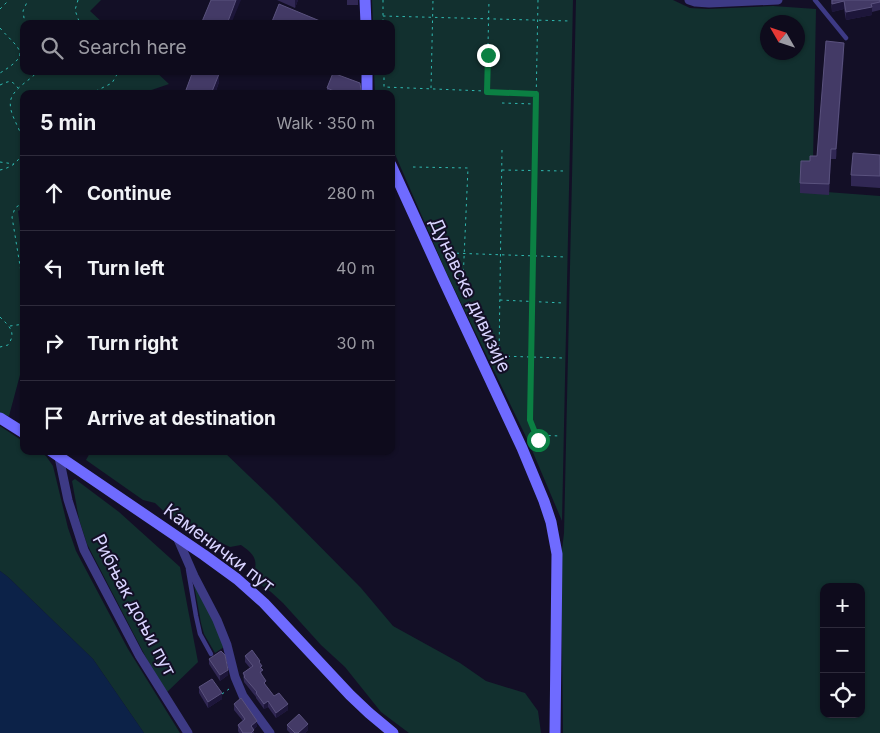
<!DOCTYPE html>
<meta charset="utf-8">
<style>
:root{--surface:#0e0b1c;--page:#1c1929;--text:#f1f3f6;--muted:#9b9ba3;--line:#2e2b3b}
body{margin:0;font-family:Inter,sans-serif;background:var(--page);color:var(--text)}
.controls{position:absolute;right:15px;bottom:15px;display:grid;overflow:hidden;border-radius:10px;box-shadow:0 1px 4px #0004}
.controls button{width:45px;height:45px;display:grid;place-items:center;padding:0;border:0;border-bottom:1px solid var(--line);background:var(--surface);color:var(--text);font:25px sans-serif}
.compass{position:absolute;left:760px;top:15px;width:45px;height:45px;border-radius:50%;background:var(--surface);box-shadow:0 1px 4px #0004;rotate:309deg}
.stop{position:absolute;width:15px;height:15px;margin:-11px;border:4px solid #0b8043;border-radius:50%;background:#fff}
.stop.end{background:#0b8043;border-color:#fff;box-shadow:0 1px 5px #0008}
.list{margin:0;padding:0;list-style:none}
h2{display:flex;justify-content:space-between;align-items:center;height:65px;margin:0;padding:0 20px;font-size:21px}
h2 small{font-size:16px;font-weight:400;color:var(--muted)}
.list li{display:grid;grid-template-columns:32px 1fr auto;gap:15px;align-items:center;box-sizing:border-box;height:75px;padding:0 20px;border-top:1px solid var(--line)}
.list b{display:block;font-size:19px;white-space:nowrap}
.list em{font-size:16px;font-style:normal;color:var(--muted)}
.icon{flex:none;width:28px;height:28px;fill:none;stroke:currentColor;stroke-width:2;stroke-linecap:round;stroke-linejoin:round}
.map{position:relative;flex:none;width:880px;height:733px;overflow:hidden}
.search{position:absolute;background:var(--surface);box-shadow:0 1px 4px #0004;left:20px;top:20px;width:375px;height:55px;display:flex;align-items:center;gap:12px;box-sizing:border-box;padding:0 18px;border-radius:10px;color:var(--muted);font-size:19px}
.panel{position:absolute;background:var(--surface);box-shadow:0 1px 4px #0004;left:20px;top:90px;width:375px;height:365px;border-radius:10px}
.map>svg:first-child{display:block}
.green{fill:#12302f;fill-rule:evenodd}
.water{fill:#0c2248}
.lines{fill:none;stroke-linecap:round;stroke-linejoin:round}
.path{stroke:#2fb8b0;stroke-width:1;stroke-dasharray:2.5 4;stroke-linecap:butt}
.lane{stroke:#3d3a85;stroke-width:4.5}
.street{stroke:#3d3a85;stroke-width:9}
.secondary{stroke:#6f6bff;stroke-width:11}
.wall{fill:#312854}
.shaded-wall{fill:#1d163a}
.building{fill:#433a66;stroke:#5a527e}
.route{stroke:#0b8043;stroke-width:6}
.labels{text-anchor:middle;stroke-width:4;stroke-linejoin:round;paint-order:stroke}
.street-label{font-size:18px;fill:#d9d4ff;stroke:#130f26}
</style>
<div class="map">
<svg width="880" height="733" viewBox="0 0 880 733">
<rect width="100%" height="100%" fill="#130f26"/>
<g class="green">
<path d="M0 0H101L90 11 104 24H24V71H155L169 84 140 94H24V208L18 211 24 260V360L9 416 0 414Z"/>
<path d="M372 0H573L562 521 529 443 447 274 391 145V94H375L374 71H391V24H373Z"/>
<path d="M576 0H673L690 8 708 9 773 6 816 9 813 161H801L800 190 880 196V733H563L561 559 564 533ZM768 22H798V52H768ZM824 587H861V714H824Z"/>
<path d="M0 426 24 442V451H38L46 456 53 466 68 528 76 551 128 649 180 733H144L93 659 8 577 0 571Z"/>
<path d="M91 451H223L273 499 361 588 393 626 460 663 486 681 525 693 538 711 541 733H409L381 712 345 667 321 645 283 603 271 592 260 584 254 574C258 559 254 554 241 545L230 547 213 539 192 524 175 522 155 503 143 500 86 460Z"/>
<path d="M75 479 119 512 180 567 198 662 165 694 87 544 79 519 72 481Z"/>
<path d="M193 579 214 622 224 647 215 653 204 634 201 623Z"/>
</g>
<path class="water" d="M0 571 8 577 93 659 144 733H0Z"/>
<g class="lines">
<g class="path">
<path d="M78 0 75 10 80 24"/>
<path d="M383 0V24"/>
<path d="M538 0 530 420 536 435 560 436"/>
<path d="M0 9 9 0"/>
<path d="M383 16 570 21"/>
<path d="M27 24 24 18 23 11 28 0"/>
<path d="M0 28C19 50 33 53 0 73"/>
<path d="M384 71V87L535 93"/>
<path d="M0 85C9 81 11 79 18 88"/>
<path d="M431 88 433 0"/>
<path d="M487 91 489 0"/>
<path d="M90 94 112 83 119 71"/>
<path d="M502 103 535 104"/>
<path d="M502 150 499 356 563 358"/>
<path d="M0 162 14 164"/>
<path d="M413 167 468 168 463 281"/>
<path d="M0 170C9 168 17 164 21 155 30 135 6 117 11 99 15 87 31 80 38 71"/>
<path d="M502 170 564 171"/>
<path d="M24 202 15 208 12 217 24 290"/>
<path d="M450 253 566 257"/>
<path d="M500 300 564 303"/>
<path d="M0 317C9 326 17 332 8 345L0 347"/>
<path d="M10 326 24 324"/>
<path d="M222 694 229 689"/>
</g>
<g class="lane">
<path d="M815 0 846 38"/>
<path d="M188 569 196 616 200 634 211 654"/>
</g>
<g class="street">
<path d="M689 0 695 2 709 3 778 0"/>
<path d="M59 457 68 500 84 550 139 655 188 733"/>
<path d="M177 537 194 576 217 620 227 645 235 677 243 696 270 733"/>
</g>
<g class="secondary">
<path d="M365 0 366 24"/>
<path d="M367 71V94"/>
<path d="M391 165 443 279 522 448 544 501 551 522 557 554 555 733"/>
<path d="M0 418 24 433"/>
<path d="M51 451 204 555 237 579 264 603 350 695 369 713 393 733"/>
</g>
</g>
<g class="wall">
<path d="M277 0H298L295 8Z"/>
<rect x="347" y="0" width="11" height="5"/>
<path d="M831 0H880V10L872 12V15L846 20 844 9 832 12Z"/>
<path d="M844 53 836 159H831L829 195 800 193V183L810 161 817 156Z"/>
<path d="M219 82 215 94H186V90Z"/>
<path d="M327 88 361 94H327Z"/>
<path d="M880 155V188L851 186V175Z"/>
<path d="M245 656 260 664 262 676 266 686 274 696 288 710 276 718 268 707 264 709 256 698V697L244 682 243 673 250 668 245 662Z"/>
<path d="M209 659 228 675 220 681 209 664Z"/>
<path d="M199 687 222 699 208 708 199 693Z"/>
<path d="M234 704 257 726 253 730 254 733H239L238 731V725L243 721 234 710Z"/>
<path d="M287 725 308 730 305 733H290L287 730Z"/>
</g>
<g class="shaded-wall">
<path d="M236 0H241L231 24H227Z"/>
<path d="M295 0H298L295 8Z"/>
<path d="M844 1V9L832 12V4Z"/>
<path d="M872 7V15L846 20V12Z"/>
<path d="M844 43V53L836 159V149Z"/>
<path d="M219 74V82L215 94H211Z"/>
<path d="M228 670V675L220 681V675Z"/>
<path d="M222 693V699L208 708V702Z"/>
<path d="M268 701V707L264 709V704Z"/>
<path d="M288 704V710L276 718V713Z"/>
<path d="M257 721V726L251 732V726Z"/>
<path d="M308 724V730L305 733H298Z"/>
</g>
<g class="building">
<path d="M211 0H236L227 24H201Z"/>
<path d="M832 0H880V2L871 4 872 7 846 12 844 1 832 4Z"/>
<path d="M279 4 320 21 319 24H271Z"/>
<path d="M826 41 844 43 836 149H831L829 184 800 183 801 161H810V156H817Z"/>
<path d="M193 71H212L219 74 211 94H196L186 90Z"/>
<path d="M333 73 360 83 361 90 359 94H341L327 88Z"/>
<path d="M853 153 880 155V176L851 175Z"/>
<path d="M252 650 260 661 259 662 262 666 260 667 263 670 260 672 266 681 264 683 274 696 279 693 288 704 276 713 268 701 264 704 256 693 257 692 244 677 245 676 243 673 253 666 245 656Z"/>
<path d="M221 651 225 655 228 670 220 675 209 659Z"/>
<path d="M212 679 222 693 208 702 199 687Z"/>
<path d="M241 698 257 721 251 726 254 730 251 733H243L238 725 245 719 234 704Z"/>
<path d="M299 714 308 724 298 733H295L287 725Z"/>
</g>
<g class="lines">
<path class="route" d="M488 55 487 92 536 94 530 420 538 440"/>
</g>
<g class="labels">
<g class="street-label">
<text transform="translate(470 295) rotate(65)" y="6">Дунавске дивизије</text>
<text transform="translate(219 548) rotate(37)" y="6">Каменички пут</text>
<text transform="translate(134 605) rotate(62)" y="6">Рибњак доњи пут</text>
</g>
</g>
</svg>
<div class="controls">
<button>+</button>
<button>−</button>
<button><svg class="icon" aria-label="locate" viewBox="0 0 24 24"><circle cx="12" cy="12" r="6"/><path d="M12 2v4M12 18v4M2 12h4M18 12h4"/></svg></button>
</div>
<svg class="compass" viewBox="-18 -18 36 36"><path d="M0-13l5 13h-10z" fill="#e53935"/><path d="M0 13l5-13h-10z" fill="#9b9ba3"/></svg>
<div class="stop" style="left:538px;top:440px"></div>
<div class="stop end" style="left:488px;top:55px"></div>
<div class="search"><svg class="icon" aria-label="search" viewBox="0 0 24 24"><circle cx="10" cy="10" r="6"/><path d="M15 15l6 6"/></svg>Search here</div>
<section class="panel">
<h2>5 min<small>Walk · 350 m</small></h2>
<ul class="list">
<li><svg class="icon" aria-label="ahead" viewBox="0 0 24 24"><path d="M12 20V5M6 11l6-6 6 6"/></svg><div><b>Continue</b></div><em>280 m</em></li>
<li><svg class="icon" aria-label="left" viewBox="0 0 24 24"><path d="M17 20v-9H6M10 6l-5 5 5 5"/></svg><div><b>Turn left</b></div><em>40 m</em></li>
<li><svg class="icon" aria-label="right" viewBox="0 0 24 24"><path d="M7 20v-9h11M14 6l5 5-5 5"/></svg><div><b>Turn right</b></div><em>30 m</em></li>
<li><svg class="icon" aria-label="arrive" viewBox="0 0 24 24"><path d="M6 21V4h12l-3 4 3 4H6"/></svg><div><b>Arrive at destination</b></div></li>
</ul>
</section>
</div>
